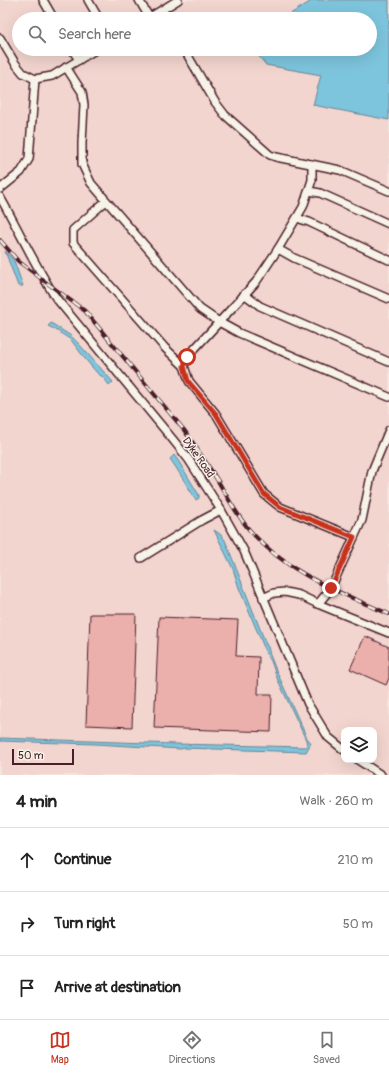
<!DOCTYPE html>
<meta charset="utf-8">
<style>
:root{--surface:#fff;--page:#f6f6f6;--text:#222;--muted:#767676;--line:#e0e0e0;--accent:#c8321e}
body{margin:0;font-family:Pangolin,sans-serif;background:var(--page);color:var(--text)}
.controls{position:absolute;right:12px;bottom:12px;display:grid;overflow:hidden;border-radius:8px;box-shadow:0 4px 16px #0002}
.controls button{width:36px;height:36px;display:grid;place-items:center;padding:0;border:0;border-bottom:1px solid var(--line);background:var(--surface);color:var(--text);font:20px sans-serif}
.scale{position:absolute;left:12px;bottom:10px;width:62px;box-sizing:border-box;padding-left:4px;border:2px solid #4a1f2b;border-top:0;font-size:11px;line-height:14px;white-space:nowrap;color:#4a1f2b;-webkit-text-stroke:3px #f7f3e8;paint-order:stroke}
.stop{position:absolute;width:12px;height:12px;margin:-9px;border:3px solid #c8321e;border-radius:50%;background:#fff}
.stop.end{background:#c8321e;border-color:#fff;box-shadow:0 1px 4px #0008}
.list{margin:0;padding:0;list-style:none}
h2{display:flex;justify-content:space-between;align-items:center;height:52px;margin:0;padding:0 16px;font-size:17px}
h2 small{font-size:13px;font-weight:400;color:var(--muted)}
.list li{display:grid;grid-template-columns:26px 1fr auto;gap:12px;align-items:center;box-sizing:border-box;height:64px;padding:0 16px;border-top:1px solid var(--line)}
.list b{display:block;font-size:15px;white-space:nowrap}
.list em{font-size:13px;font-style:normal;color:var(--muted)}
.icon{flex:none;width:22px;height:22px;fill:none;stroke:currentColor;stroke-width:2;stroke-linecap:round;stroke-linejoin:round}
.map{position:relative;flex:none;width:389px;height:775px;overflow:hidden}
.search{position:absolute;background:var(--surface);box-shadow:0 4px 16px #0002;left:12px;right:12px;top:12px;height:44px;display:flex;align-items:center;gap:10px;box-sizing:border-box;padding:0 14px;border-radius:22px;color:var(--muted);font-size:15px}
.sheet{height:244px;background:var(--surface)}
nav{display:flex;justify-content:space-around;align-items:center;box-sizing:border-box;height:56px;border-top:1px solid var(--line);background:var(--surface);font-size:11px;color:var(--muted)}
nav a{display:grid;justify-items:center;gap:2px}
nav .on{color:var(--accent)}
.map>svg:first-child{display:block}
.built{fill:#f2d5ce;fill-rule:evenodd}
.water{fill:#7dc5dd;stroke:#698396}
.building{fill:#ebafac;stroke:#4a1f2b}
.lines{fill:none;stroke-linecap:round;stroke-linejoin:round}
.minor-casing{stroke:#4a1f2b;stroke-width:10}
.minor{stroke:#f7f3e8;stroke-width:7}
.rail-casing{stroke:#4a1f2b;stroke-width:4}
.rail{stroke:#f7f3e8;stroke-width:2.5;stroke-dasharray:8;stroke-linecap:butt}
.route{stroke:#c8321e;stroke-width:5}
.labels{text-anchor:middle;stroke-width:3;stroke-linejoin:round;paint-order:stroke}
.street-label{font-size:11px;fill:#4a1f2b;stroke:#f7f3e8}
</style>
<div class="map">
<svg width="389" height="775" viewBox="0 0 389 775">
<rect width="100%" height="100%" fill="#f5e5dc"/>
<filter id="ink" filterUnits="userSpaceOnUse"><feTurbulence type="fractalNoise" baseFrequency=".025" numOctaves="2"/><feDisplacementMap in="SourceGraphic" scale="8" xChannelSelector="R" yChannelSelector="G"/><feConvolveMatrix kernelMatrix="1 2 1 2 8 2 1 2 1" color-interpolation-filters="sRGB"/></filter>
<g filter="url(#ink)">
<path class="built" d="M0 0H313L282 19H19V49H253L266 65 321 75 313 105 389 120V775H0ZM344 730H374V760H344Z"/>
<g class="water">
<path d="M313 0H389V120L313 105 321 75 266 65 253 49H370V19H282Z"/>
<path d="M5 251 14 261 23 286H18Z"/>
<path d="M51 323 71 336 78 343 113 382 109 385 103 377 98 374 86 360 71 340 56 330 48 326Z"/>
<path d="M174 455 179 462 199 495V498L196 500 175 466 170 459Z"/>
<path d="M214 530 220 534 225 540 266 644 268 647 270 655 276 670 307 738 311 743 306 752 184 748 181 749 95 744 0 741V738L177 744 306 747 307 745 306 740 277 678 271 661 268 657 239 588 233 569Z"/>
</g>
<g class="building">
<path d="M90 614H136L132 727 86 725Z"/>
<path d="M159 617 238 620 236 656 259 657 258 694H272L271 732 154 728Z"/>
<path d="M365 636 389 647V678L386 685 350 669Z"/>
</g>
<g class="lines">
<defs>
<g id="minor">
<path d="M43 0 54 19"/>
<path d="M88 0 99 19"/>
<path d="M139 0 149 17"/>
<path d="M162 10 167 19"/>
<path d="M147 19 178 0"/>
<path d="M0 38 15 63 23 73 35 79 52 76 97 49"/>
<path d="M72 49 79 60"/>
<path d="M184 49 215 102 225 115 270 155 276 157 340 170 389 191"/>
<path d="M66 67 82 92 84 105 82 143V164L91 183 200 309 219 322 239 333 389 397"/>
<path d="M312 164V180L303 207 278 249 256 282 187 357 184 366 189 381 216 414 264 494 280 507 354 537"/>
<path d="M0 189 21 172 29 159 35 79"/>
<path d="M309 191 320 193 389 224"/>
<path d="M0 197C19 230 35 266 56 298L174 441 189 460 221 510 244 551 308 704 328 737 344 750"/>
<path d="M106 201 73 230V243L165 348 184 366"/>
<path d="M297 218 309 222 389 260"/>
<path d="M278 249 294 258 389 299"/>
<path d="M244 294 260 306 389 362"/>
<path d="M141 558 202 520 221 510"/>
<path d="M263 598 274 593 285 592 299 595 318 604 389 633"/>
<path d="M318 604 331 588 362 520 372 471 389 430"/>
<path d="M358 760 381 775"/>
</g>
</defs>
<use href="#minor" class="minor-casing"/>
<use href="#minor" class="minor"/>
<defs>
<path id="rail" d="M0 240 18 261 47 283 85 311 184 430C196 447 207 464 218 481 227 497 236 513 247 527 284 572 338 592 389 614"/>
</defs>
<use href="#rail" class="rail-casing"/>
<use href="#rail" class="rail"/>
</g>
</g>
<g class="lines" filter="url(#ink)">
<path class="route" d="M187 357 184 366 188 381 216 414 264 494 280 507 354 537 331 588"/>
</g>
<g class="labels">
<g class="street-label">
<text transform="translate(199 457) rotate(55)" y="4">Dyke Road</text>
</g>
</g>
</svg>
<div class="controls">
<button><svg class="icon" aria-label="layers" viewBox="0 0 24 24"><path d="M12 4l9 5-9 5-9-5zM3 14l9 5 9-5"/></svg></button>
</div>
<div class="scale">50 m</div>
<div class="stop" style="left:187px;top:357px"></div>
<div class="stop end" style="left:331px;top:588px"></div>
<div class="search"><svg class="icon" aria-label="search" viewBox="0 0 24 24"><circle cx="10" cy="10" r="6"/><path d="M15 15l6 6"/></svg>Search here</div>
</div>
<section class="sheet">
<h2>4 min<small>Walk · 260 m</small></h2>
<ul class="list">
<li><svg class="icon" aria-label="ahead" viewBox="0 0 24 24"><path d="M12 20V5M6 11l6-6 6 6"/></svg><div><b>Continue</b></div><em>210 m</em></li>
<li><svg class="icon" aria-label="right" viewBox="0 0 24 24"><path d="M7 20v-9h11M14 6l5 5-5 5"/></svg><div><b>Turn right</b></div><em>50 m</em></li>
<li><svg class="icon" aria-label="arrive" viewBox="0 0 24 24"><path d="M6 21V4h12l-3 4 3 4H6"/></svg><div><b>Arrive at destination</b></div></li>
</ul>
</section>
<nav>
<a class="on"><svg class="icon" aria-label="map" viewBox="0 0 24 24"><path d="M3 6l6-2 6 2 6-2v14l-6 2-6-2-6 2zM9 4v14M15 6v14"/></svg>Map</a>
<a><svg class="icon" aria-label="directions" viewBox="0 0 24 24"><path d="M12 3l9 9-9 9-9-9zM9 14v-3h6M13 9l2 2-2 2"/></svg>Directions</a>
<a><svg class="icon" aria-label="saved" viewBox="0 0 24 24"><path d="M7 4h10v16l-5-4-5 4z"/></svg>Saved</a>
</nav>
